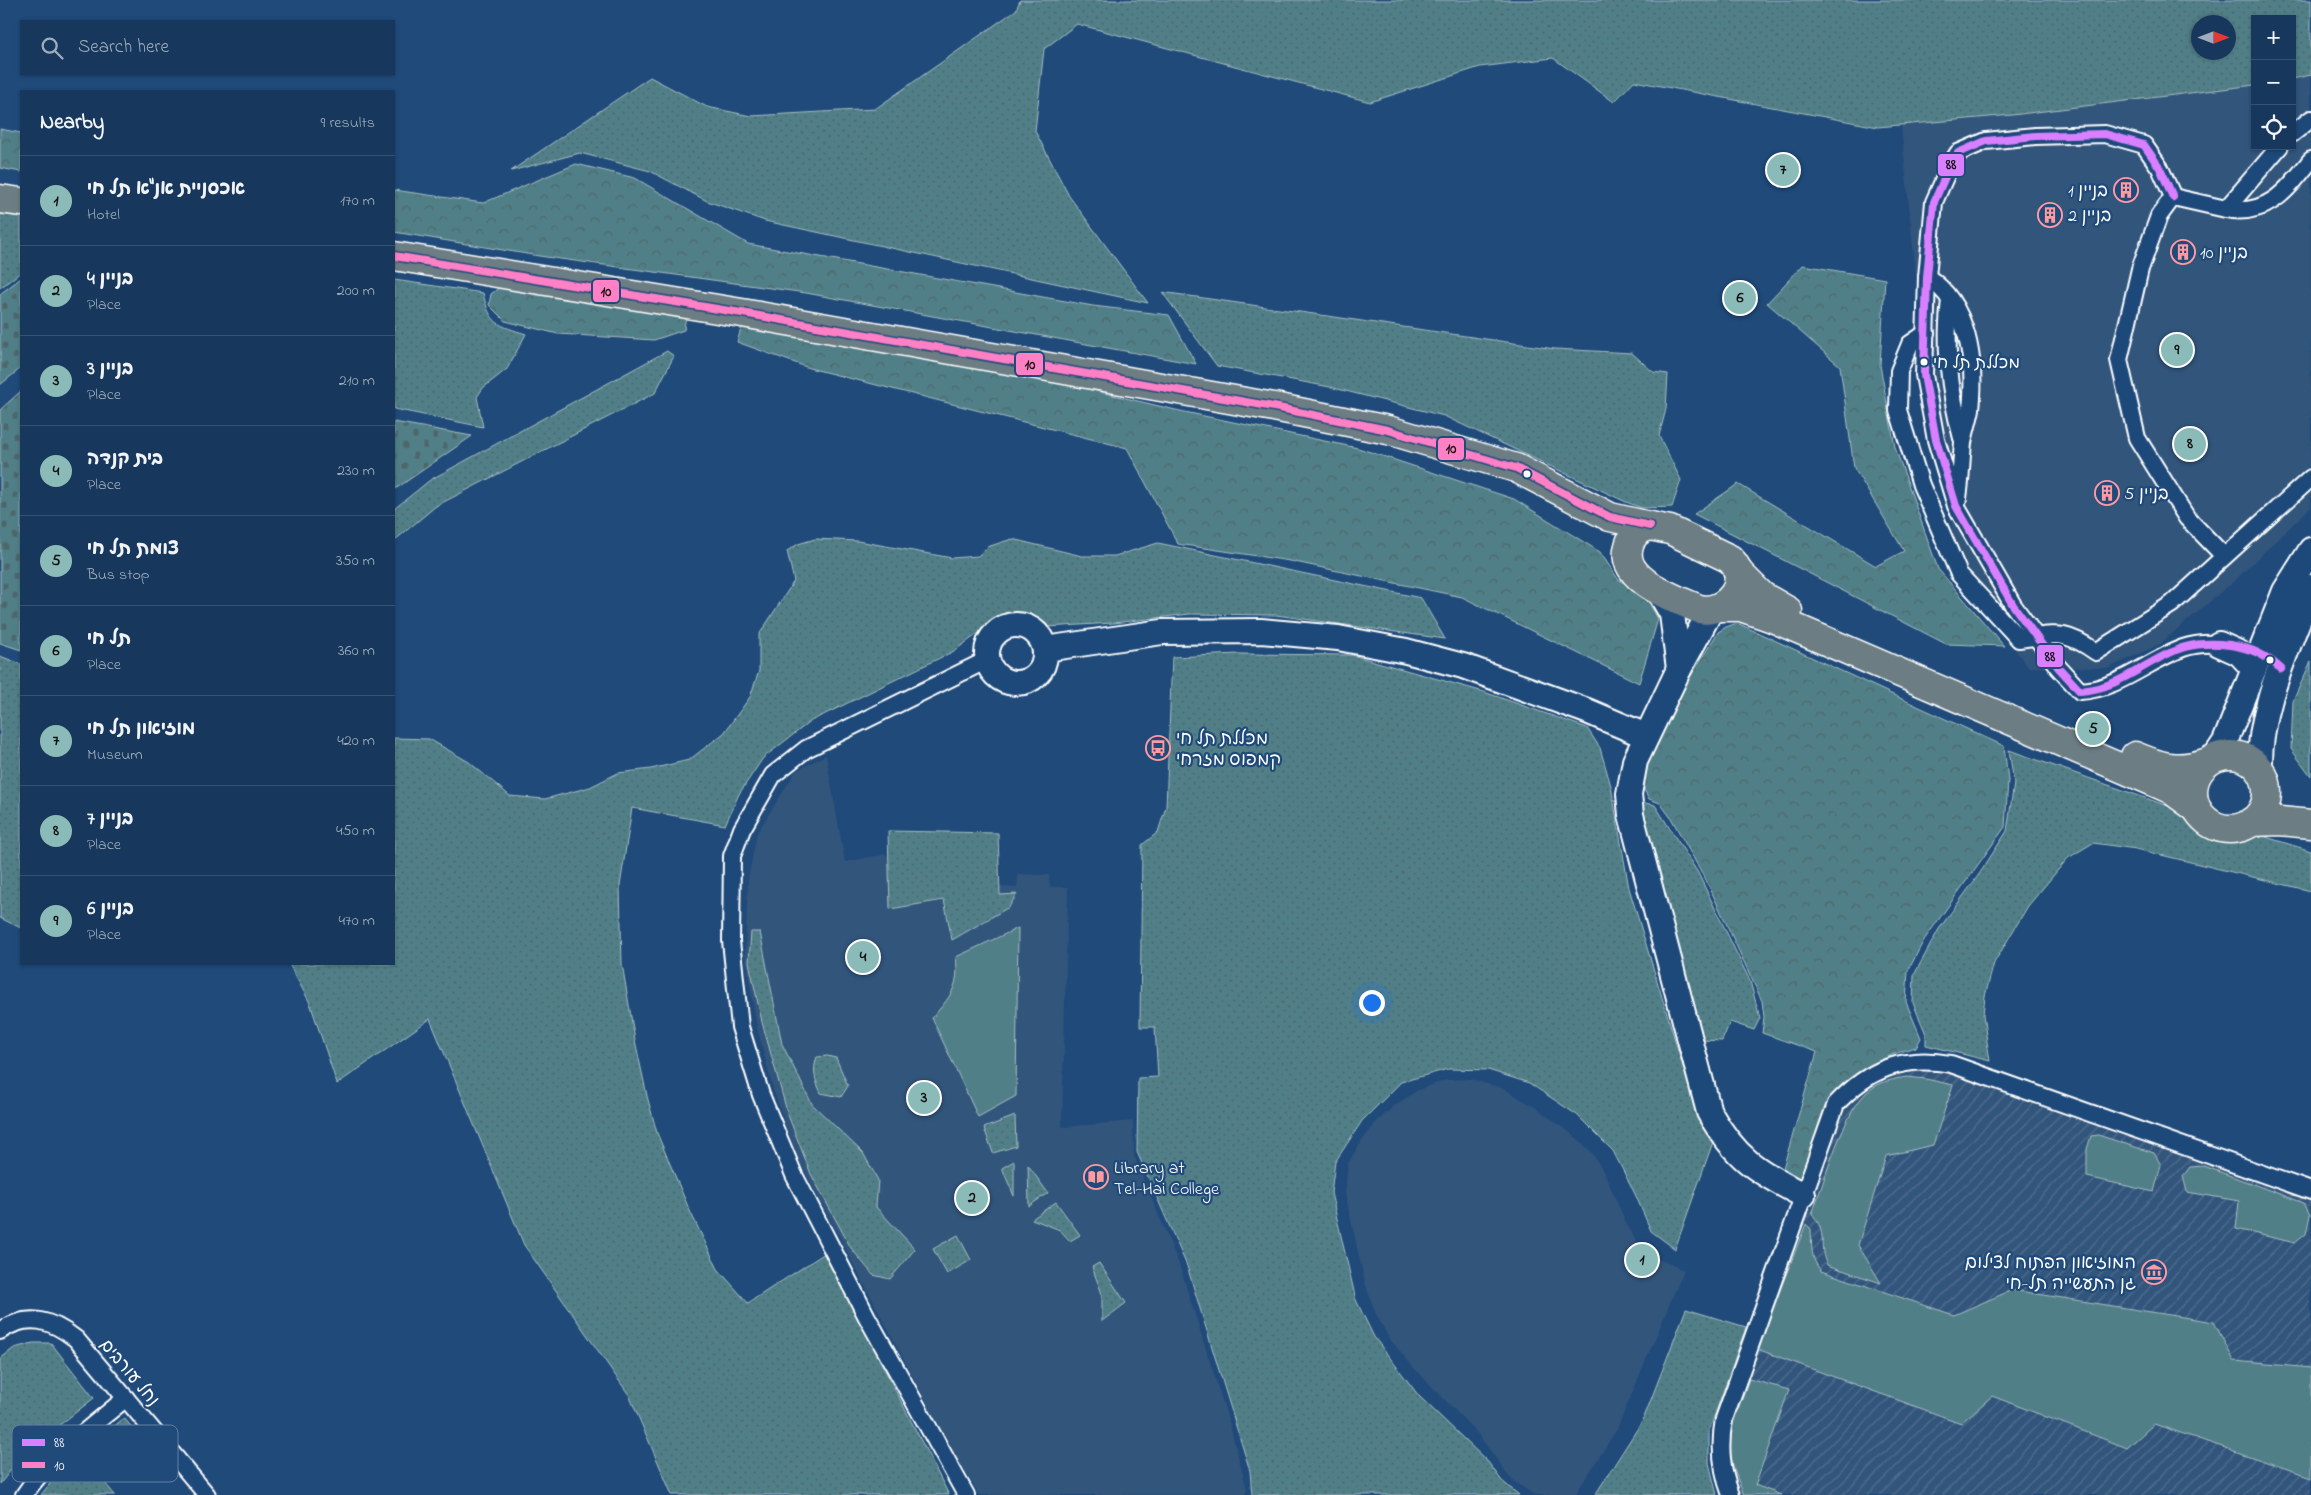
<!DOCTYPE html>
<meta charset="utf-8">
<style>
:root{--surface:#17385c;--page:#244365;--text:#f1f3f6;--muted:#9eacbb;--line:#365272;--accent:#8bbbb9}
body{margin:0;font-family:"Indie Flower","Playpen Sans Hebrew",sans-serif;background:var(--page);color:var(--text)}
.controls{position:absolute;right:15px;top:15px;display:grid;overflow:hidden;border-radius:0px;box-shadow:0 1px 4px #0004}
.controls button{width:45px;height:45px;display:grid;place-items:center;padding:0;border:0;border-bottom:1px solid var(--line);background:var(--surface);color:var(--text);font:25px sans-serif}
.compass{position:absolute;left:2191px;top:15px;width:45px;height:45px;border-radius:50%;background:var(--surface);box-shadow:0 1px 4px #0004;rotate:90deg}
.you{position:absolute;left:1371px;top:1002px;width:18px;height:18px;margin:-12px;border:4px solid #fff;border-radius:50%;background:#1a73e8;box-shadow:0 0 0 8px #1a73e833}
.badge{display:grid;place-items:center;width:32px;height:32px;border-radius:50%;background:var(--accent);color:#111;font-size:16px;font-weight:700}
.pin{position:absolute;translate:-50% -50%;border:2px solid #fff;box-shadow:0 1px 5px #0006}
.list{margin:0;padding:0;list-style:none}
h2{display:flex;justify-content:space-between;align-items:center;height:65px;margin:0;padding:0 20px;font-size:21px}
h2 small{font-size:16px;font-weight:400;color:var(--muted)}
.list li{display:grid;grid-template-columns:32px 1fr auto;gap:15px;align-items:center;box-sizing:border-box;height:90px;padding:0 20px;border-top:1px solid var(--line)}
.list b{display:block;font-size:19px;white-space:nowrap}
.list p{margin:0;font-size:16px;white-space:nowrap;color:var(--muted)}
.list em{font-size:16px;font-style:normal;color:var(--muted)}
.icon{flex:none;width:28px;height:28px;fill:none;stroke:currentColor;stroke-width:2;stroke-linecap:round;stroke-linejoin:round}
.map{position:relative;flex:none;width:2311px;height:1495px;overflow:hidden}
.search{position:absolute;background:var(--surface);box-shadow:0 1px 4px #0004;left:20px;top:20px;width:375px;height:55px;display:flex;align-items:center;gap:12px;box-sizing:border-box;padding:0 18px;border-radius:0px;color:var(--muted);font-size:19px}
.panel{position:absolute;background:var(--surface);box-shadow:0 1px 4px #0004;left:20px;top:90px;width:375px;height:875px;border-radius:0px}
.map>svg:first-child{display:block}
.built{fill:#32557c}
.industrial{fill:url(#industrial-furrows)}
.grass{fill:url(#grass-dots);stroke:#a8bfc4;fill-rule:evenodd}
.forest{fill:url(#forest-crowns);stroke:#a8bfc4}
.cemetery{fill:url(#cemetery-stones);stroke:#a8bfc4}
.green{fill:#517f88;stroke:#a8bfc4}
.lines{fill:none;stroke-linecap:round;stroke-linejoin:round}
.street-casing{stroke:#fff;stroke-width:20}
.secondary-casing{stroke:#fff;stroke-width:28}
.highway-casing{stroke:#fff;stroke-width:31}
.street{stroke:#1f4a7a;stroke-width:16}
.secondary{stroke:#1f4a7a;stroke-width:24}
.highway{stroke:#6c7e84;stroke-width:28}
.bus-1-casing{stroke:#1f4a7a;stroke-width:11}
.bus-2-casing{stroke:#1f4a7a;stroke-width:11}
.bus-1{stroke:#d880ff;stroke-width:8}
.bus-2{stroke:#ff80c5;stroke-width:8}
.bus-dot{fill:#fff;stroke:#1f4a7a;stroke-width:2}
.labels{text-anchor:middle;stroke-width:4.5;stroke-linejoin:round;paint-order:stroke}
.bus-label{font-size:17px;fill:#fff;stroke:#1f4a7a;text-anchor:start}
.poi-label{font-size:18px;fill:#fff;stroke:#1f4a7a;text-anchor:start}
.street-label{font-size:18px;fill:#fff;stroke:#1f4a7a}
.key{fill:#1f4a7a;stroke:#6280a2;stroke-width:1}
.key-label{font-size:14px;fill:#fff}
.line-badge{stroke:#1f4a7a;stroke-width:2}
.pale-badge-label{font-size:14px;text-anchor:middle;font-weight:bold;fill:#111}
</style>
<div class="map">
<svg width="2311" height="1495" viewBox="0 0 2311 1495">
<defs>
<pattern id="industrial-furrows" width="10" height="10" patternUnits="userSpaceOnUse" patternTransform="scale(1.25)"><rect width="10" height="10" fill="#32557c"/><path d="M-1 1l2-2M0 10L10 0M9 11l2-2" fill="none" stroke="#516e90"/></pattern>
<pattern id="grass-dots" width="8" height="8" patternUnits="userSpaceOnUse" patternTransform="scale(1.25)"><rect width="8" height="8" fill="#517f88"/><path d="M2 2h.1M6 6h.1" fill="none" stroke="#4e666a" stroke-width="1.8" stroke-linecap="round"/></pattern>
<pattern id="forest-crowns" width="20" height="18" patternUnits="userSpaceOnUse" patternTransform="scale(1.25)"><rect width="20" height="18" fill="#517f88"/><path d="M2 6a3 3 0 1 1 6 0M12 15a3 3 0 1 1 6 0" fill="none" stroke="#4e666a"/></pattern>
<pattern id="cemetery-stones" width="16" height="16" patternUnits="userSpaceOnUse" patternTransform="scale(1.25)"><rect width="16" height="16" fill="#517f88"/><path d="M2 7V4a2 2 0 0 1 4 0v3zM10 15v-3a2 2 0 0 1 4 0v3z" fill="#4e666a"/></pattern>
</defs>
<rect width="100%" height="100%" fill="#1f4a7a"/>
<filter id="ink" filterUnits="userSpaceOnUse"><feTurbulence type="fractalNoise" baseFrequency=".02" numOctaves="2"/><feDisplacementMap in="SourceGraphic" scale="10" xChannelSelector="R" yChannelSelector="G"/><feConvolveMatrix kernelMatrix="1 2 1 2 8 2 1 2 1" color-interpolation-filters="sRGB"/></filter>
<g filter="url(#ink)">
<g class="built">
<path d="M2311 69V507L2233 582 2160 644 2109 668 2028 667 1959 574 1921 327 1899 105 2255 74V146H2292V71Z"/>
<path d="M826 755 845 862 885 854 933 883 1017 888 1018 874 1049 875 1050 887H1068L1062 1127 1133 1121 1134 1156 1179 1264 1229 1422 1247 1489 1245 1495H979L945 1437 797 1157 773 1089 757 1027 745 955 748 879 757 833 796 771Z"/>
<path d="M1470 1079 1503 1088 1535 1107 1577 1138 1593 1154 1605 1174 1626 1223 1641 1248 1654 1257 1684 1270 1617 1429 1575 1495H1534L1512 1480 1477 1433 1413 1367 1389 1338 1375 1312 1365 1283 1345 1193 1348 1163 1361 1142 1377 1121 1394 1106 1418 1090 1434 1084 1446 1080Z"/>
</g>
<path class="industrial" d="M1914 1067 1950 1070 2311 1197V1495H1737L1726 1461 1730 1420 1841 1107 1869 1082Z"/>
<g class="grass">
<path d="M1020 0H2311V75L2292 79V19H2255V85L2012 115 1878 127 1634 81 1614 102 1553 58 1480 67 1370 102 1077 24 1044 49 1035 131 1069 196 1148 303 765 221 707 201 650 171 580 153 511 171 650 77 707 107 751 116 875 109 1016 10ZM2198 22H2228V52H2198Z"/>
<path d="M0 214 21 217V272L0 288Z"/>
<path d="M394 280 483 293C490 325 498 325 526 334L507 369 483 388 477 397 483 427 394 409Z"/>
<path d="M1162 292 1555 349 1632 353 1653 372 1668 374 1666 409 1659 436 1681 480 1672 507 1642 508 1626 502 1444 416 1330 387 1217 366Z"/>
<path d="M667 351 674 356 655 393 436 506 394 541V509L430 480Z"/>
<path d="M815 539 858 541 952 558 978 556 987 547 1012 539 1082 556H1115L1158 543 1421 598 1445 639 1276 615 1190 614 1113 623 1047 627 993 623 954 651 811 721 763 758 739 794 725 825 632 808 620 886 622 964 635 1040 647 1096 657 1133 689 1209 718 1269 748 1303 825 1253 949 1495H672L629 1395 524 1245 430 1019 337 1084 310 1003 289 964H394V738L429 739 469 762 510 796 545 799 590 787 618 773 651 769 689 760 724 733 750 697 759 671V635L794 581 787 551 798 544Z"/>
<path d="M1239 654 1352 655 1484 692 1587 728 1600 748 1611 786 1629 888 1697 1113 1713 1142 1675 1249 1651 1231 1635 1194 1613 1151 1577 1115 1529 1083 1488 1070 1448 1069 1401 1082 1362 1121 1335 1162 1331 1193 1356 1300 1374 1337 1419 1396 1488 1462 1502 1481 1519 1495H1252L1250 1471 1187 1266 1137 1152 1138 1078 1158 1077 1155 1027H1140L1142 845 1158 832 1166 807 1172 657Z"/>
<path d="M0 656 21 664V928L0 918Z"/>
<path d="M2311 661V776L2291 749 2293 701Z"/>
<path d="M2009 750 2185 812 2213 831 2230 833 2250 832 2311 851V891L2136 849 2093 843 2068 858 2028 906 1994 963 1985 996 1983 1015 1990 1061 1926 1045V1034L1913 1003 1914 975 1939 929 1980 873 2007 831 2014 783Z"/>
<path d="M1639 791 1644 803 1655 805 1698 873 1750 981 1760 1018 1754 1030 1730 1022 1722 1041 1702 1040 1640 816Z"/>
<path d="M888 831 998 833 1000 895 1017 894 1009 907 952 940 944 900 890 909Z"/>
<path d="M751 932H760L782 1044 812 1104 863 1153 878 1180 876 1207 915 1249 890 1279 873 1275 851 1248 811 1174 788 1115 762 1022 749 962Z"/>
<path d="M827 1056 836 1058 848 1086 841 1097 821 1093C815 1080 812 1071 817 1057Z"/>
<path d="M1015 1116 1016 1146 993 1153 984 1128Z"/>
<path d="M1014 1161V1196L1002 1168Z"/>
<path d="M1028 1165 1048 1193 1029 1206Z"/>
<path d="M1056 1202 1080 1235 1070 1241 1060 1230 1032 1219Z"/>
<path d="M958 1235 971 1260 947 1274 933 1249Z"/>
<path d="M1099 1263 1126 1303 1102 1321V1294L1092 1267Z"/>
<path d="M1686 1309 1746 1327 1709 1431V1463L1717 1495H1595L1643 1420Z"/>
<path d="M33 1343H51L94 1398 24 1453 0 1484V1359L14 1348Z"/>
<path d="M124 1418 144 1442 99 1476 115 1495H41L56 1476Z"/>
</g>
<g class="forest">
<path d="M0 129 21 133V172L0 168Z"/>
<path d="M576 164 635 178 748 244 1093 306 1169 315 1196 364 806 293 539 256 394 232V190L483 203Z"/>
<path d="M1803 265 1885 279 1880 365 1895 447 1938 569 2004 646 1946 644 1694 514 1738 484 1876 566 1904 551 1854 468 1840 366 1767 303Z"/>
<path d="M500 287 686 314 684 330 654 340 558 334 505 321 489 305 491 294Z"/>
<path d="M744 319 970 361 1180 411 1358 448 1514 499 1600 552 1618 579 1646 597 1658 619 1639 683 1462 597 1290 561 1178 544 1127 448 809 368 737 342Z"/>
<path d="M1737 623 2004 746 2008 780 2005 827 1924 940 1908 971 1906 1002 1921 1038 1916 1047C1888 1054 1840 1077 1827 1103 1817 1122 1810 1158 1803 1180L1783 1168 1817 1052 1762 1033 1764 1017 1762 1001 1708 884 1671 818 1660 803 1649 799 1641 784 1655 734 1718 632 1726 627Z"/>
</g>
<g class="cemetery">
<path d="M21 278V368L0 385V294Z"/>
<path d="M21 391V650L0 643V410Z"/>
<path d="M394 422 472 436 394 490Z"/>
</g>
<g class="green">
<path d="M1018 928 1016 1096 978 1117 932 1018C950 997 960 987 956 957Z"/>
<path d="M1907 1077 1926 1079 1953 1085 1933 1145 1886 1156 1858 1245 1881 1283 1827 1265C1817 1245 1829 1234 1812 1214 1824 1183 1844 1107 1871 1089 1882 1081 1894 1079 1907 1077Z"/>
<path d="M2098 1135 2154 1153 2161 1165 2154 1192 2087 1177V1149L2091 1136Z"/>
<path d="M2204 1166 2304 1203 2310 1215 2306 1234 2295 1243 2236 1229 2239 1201 2187 1192 2183 1176 2190 1167Z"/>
<path d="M1806 1224 1811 1229C1812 1246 1810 1258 1821 1271L1954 1315 2012 1290 2214 1322 2234 1361 2311 1368V1477L2154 1424 2127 1448 1992 1396 1961 1423 1757 1349Z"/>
<path d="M1749 1379 1789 1390 1755 1485 1781 1495H1744C1738 1480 1730 1463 1730 1446 1729 1427 1743 1398 1749 1379Z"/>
</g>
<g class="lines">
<defs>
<g id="street">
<path d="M2292 134 2311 119"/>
<path d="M2173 197 2160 168 2144 145 2105 134 2035 136 1986 141 1958 153 1949 168 1934 202 1927 277 1924 375 1936 440 1956 506 2013 605 2058 667 2080 691C2119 689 2147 661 2183 648 2197 643 2214 643 2229 645"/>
<path d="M2226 209C2268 217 2287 190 2311 160"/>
<path d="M1927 277C1969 304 1976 363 1971 409 1969 420 1965 431 1963 443 1961 463 1961 483 1957 504"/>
<path d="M1950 300C1944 346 1950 394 1962 438"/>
<path d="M1926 333 1910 344 1899 371 1898 410 1921 485 1959 574 2019 639C2056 635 2064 629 2096 652L2172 604 2311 478"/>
<path d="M2224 556 2187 518 2137 438 2119 360 2140 269 2159 216 2173 197 2226 209 2280 146"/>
<path d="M0 1331C28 1312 52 1320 76 1339L207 1495"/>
<path d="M24 1495C50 1456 90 1428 126 1398"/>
<path d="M966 1495 867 1317 794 1175 761 1095 740 1027 731 941 732 856 742 829 773 775 806 749 987 660"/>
<path d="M1731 1495C1721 1469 1719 1446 1724 1419L1836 1104C1869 1069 1903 1055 1951 1064L2311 1191"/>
</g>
<g id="secondary">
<path d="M1657 588 1672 614 1679 669"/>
<path d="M1711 610 1679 669 1635 761 1629 794 1631 815 1709 1112C1735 1158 1756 1171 1803 1195"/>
<circle cx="1016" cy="654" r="29"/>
<path d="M2219 644 2239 653 2254 669"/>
<path d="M1045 649 1162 632 1261 631 1338 638 1406 651 1463 666 1587 711 1646 736"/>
<path d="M2215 757 2225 742 2285 591 2311 550"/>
<path d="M2260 770C2258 707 2290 645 2311 587"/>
</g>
<g id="highway">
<path d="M0 199 21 202"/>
<path d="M394 256 748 314 1274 407 1388 430 1516 468 1610 517 1650 526"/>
<path d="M1650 526 1670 530 1730 559C1753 581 1727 615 1699 609 1674 598 1618 579 1629 546 1632 534 1639 529 1650 526Z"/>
<path d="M1738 572 1762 596 1788 611"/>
<path d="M1719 607H1741L1770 617 2170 789 2196 808"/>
<circle cx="2230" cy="792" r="37"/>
<path d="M2135 756C2164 768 2177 772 2208 762"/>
<path d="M2251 822 2280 821 2311 824"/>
</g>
</defs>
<use href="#street" class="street-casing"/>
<use href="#secondary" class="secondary-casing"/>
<use href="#highway" class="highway-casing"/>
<use href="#street" class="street"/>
<use href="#secondary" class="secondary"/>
<use href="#highway" class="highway"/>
<defs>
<path id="bus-1" d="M2173 197 2160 168 2144 145 2105 134 2035 136 1986 141 1958 153 1949 168 1934 202 1927 277 1924 375 1936 440 1956 506 2013 605 2058 667 2080 691C2123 688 2148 658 2185 647 2200 643 2215 643 2230 645 2251 648 2266 655 2281 669"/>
<path id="bus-2" d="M394 256 748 314 1274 407 1388 430 1516 468 1610 517 1650 526"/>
</defs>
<use href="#bus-1" class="bus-1-casing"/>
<use href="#bus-2" class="bus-2-casing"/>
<use href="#bus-1" class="bus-1"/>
<use href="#bus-2" class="bus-2"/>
</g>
</g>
<defs>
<symbol id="building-ring" viewBox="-11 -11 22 22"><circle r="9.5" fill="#1f4a7a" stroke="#ff9aa2" stroke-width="1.5"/><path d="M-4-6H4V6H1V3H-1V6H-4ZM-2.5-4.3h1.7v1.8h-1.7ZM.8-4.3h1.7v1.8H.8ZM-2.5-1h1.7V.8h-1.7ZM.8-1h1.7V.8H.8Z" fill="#ff9aa2"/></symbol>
<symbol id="bus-ring" viewBox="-11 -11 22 22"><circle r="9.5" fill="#1f4a7a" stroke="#ff9aa2" stroke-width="1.5"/><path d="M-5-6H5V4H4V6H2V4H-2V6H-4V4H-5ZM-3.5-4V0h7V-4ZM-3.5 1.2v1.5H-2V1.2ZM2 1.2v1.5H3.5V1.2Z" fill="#ff9aa2"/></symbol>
<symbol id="library-ring" viewBox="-11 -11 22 22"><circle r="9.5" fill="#1f4a7a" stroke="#ff9aa2" stroke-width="1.5"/><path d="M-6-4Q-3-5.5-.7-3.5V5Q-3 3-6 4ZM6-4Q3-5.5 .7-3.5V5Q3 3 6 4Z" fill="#ff9aa2"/></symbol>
<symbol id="museum-ring" viewBox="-11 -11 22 22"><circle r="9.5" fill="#1f4a7a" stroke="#ff9aa2" stroke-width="1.5"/><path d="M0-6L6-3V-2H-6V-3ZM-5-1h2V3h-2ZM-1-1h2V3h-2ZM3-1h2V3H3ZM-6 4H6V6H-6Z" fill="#ff9aa2"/></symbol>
</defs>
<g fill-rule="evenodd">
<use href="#building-ring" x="2112" y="176" width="28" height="28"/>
<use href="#building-ring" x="2036" y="201" width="28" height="28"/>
<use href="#building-ring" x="2169" y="238" width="28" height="28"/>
<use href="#building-ring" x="2093" y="479" width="28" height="28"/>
<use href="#bus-ring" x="1144" y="734" width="28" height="28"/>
<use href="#library-ring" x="1082" y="1163" width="28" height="28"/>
<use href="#museum-ring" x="2140" y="1258" width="28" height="28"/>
</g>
<g class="bus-dot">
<circle cx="1924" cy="362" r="4.5"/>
<circle cx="1527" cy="474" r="4.5"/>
<circle cx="2270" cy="660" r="4.5"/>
</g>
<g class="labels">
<g class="bus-label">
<text x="1933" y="368">מכללת תל חי</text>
</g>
<g class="poi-label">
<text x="2108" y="196" text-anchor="end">בניין 1</text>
<text x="2068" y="221">בניין 2</text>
<text x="2200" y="258">בניין 10</text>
<text x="2124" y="499">בניין 5</text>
<text x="1176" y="744">מכללת תל חי<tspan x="1176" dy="21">קמפוס מזרחי</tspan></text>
<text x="1114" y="1173">Library at<tspan x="1114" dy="21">Tel-Hai College</tspan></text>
<text x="2136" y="1268" text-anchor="end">המוזיאון הפתוח לצילום<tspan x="2136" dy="21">גן התעשייה תל-חי</tspan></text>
</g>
<g class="street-label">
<text transform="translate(130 1372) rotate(50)" y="6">נחל עורבים</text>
</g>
</g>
<rect x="12" y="1425" width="166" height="57" rx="8" class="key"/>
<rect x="22" y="1439" width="23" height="7" fill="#d880ff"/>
<rect x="22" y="1462" width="23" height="6" fill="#ff80c5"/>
<g class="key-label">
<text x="54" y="1447">88</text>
<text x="54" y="1470">10</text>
</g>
<g class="line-badge">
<rect x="1937" y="153" width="28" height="24" rx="5" fill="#d880ff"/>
<rect x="592" y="279" width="28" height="24" rx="5" fill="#ff80c5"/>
<rect x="1015" y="352" width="29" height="24" rx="5" fill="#ff80c5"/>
<rect x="1437" y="437" width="28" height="24" rx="5" fill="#ff80c5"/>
<rect x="2036" y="644" width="28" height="24" rx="5" fill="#d880ff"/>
</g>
<g class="pale-badge-label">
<text x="1951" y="169">88</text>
<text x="606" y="296">10</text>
<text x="1030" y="369">10</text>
<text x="1451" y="453">10</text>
<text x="2050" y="661">88</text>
</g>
</svg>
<div class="controls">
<button>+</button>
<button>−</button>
<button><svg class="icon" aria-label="locate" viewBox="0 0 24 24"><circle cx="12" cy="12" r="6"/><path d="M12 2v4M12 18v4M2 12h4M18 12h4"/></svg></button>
</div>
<svg class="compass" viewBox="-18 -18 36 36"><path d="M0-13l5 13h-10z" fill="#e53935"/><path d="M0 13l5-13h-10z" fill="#9eacbb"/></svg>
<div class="you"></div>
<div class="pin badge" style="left:1642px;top:1260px">1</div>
<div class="pin badge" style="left:972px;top:1198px">2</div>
<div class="pin badge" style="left:924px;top:1098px">3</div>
<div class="pin badge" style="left:863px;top:957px">4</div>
<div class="pin badge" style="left:2093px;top:729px">5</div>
<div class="pin badge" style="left:1740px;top:298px">6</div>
<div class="pin badge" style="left:1783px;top:170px">7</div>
<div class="pin badge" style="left:2190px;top:444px">8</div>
<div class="pin badge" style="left:2177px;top:350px">9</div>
<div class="search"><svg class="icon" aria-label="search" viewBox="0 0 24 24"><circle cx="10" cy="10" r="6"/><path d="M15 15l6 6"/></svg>Search here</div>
<section class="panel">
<h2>Nearby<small>9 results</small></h2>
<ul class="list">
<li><span class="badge">1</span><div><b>אכסניית אנ&quot;א תל חי</b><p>Hotel</p></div><em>170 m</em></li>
<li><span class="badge">2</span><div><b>בניין 4</b><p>Place</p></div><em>200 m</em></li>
<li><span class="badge">3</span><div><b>בניין 3</b><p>Place</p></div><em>210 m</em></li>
<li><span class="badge">4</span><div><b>בית קנדה</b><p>Place</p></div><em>230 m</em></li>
<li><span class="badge">5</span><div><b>צומת תל חי</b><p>Bus stop</p></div><em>350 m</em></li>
<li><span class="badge">6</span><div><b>תל חי</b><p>Place</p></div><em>360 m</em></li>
<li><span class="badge">7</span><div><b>מוזיאון תל חי</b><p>Museum</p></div><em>420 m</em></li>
<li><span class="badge">8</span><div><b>בניין 7</b><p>Place</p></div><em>450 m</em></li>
<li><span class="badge">9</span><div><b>בניין 6</b><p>Place</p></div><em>470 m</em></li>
</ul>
</section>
</div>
